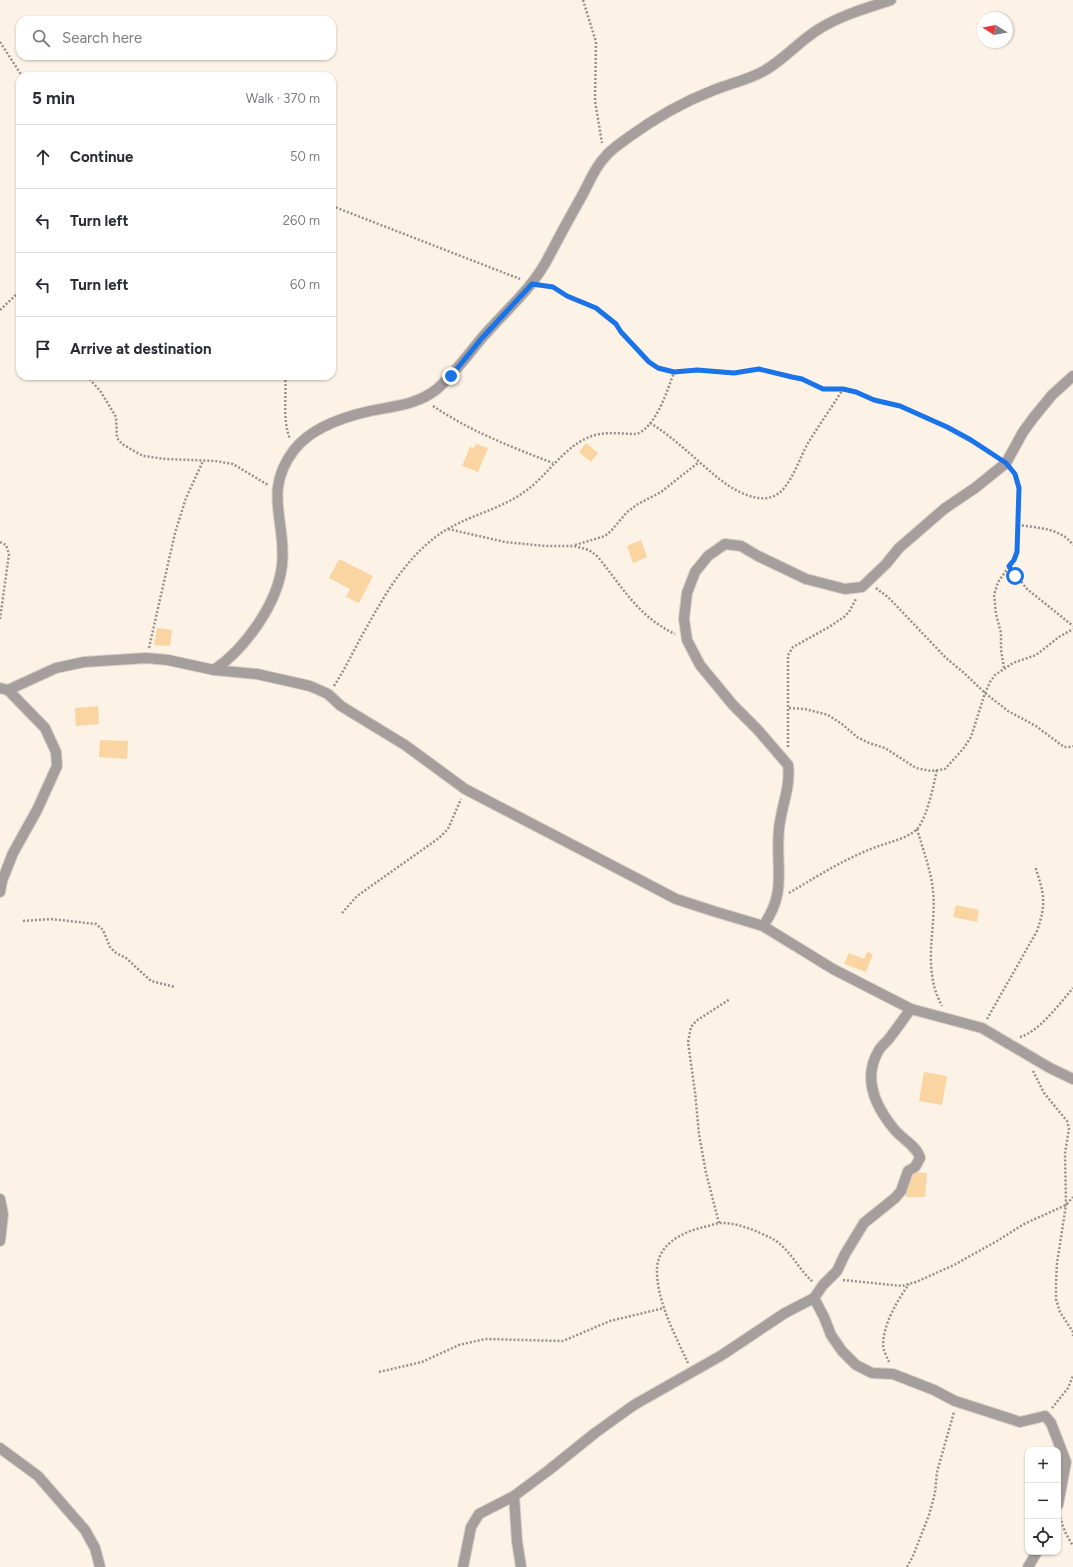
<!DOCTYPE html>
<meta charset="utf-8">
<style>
:root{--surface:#fff;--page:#f2f2f3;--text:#2b2b33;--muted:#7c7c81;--line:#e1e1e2}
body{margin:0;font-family:Figtree,sans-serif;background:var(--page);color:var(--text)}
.controls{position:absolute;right:12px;bottom:12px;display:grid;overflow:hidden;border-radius:8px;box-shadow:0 1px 3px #0004}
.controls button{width:36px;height:36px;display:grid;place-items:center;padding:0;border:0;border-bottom:1px solid var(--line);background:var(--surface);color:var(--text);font:20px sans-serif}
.compass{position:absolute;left:977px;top:12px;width:36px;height:36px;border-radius:50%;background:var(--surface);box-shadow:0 1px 3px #0004;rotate:281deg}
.stop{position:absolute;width:12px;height:12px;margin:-9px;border:3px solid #1a73e8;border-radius:50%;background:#fff}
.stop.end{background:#1a73e8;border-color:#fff;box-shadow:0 1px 4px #0008}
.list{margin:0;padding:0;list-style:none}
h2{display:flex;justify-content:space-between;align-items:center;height:52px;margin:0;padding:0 16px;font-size:17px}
h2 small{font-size:13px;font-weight:400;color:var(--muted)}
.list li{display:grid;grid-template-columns:26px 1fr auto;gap:12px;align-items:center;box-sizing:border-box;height:64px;padding:0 16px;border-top:1px solid var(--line)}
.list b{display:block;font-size:15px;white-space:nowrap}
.list em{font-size:13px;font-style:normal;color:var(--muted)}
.icon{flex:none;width:22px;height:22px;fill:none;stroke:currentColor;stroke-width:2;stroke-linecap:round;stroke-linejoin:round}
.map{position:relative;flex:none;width:1073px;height:1567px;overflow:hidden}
.search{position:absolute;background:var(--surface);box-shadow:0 1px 3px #0004;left:16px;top:16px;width:320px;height:44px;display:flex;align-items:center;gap:10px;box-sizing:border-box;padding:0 14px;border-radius:12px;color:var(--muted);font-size:15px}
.panel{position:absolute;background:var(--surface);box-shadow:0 1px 3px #0004;left:16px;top:72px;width:320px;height:308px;border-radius:12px}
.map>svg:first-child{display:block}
.building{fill:#fad4a1}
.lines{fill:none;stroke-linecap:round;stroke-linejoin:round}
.street-casing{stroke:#d8cfc4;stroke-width:12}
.path{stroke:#989189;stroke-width:2.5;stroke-dasharray:2 2;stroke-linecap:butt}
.street{stroke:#a59e9c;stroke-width:10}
.route{stroke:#1a73e8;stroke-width:5}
</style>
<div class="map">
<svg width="1073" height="1567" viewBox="0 0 1073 1567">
<rect width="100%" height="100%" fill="#fcf2e6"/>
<g class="building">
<path d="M586 443 598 453 591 462 579 452Z"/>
<path d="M476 444 488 448 478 472 462 466 470 447 474 448Z"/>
<path d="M641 540 647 557 633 563 627 546Z"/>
<path d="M339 559 373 576 359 603 346 597 350 589 329 578Z"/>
<path d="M157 628 172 630 170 646 154 645Z"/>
<path d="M98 706 99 724 76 726 75 708Z"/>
<path d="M100 740 128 741 127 759 99 757Z"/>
<path d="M956 905 979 910 977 922 953 917Z"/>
<path d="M867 952 873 954 866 972 844 964 849 953 864 959Z"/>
<path d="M924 1072 947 1076 942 1105 919 1101Z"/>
<path d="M907 1172 927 1173 925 1197H906Z"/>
</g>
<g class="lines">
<defs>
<g id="street">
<path d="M214 670C245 649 278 603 282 565 287 522 262 492 294 450 311 428 343 417 370 411 394 406 417 405 437 389 454 374 467 356 481 339 503 313 531 290 547 260 559 237 571 215 584 192 590 180 596 166 605 157 611 149 621 143 629 137 655 118 683 102 714 90 729 84 747 80 762 72 783 61 799 41 819 29 841 15 867 8 891 0"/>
<path d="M0 688 8 690 56 668 84 662 146 658 168 660 214 670 257 674 310 686 328 694 341 706 405 745 465 789 613 866 676 899 713 911 763 926 833 969 911 1009 982 1028 1050 1068 1073 1079"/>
<path d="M0 892 2 881 13 853 37 810 57 766 56 752 45 728 8 690"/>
<path d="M763 926C788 891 775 867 779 829 781 807 791 787 788 765L758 730 733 705 700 665 687 640 684 619 687 593 695 572 708 556 725 544 741 546 758 556 806 579 845 589 862 587 886 564 899 548 921 529 944 509 975 488 1006 463 1023 432 1034 417 1052 395 1073 376"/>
<path d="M0 1199 3 1214 0 1241"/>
<path d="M814 1298 824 1317 831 1335 842 1351 856 1365 872 1373 893 1374 934 1390 955 1401 1020 1422 1045 1416 1051 1423 1066 1462 1058 1505"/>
<path d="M0 1448 38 1476 85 1530 95 1548 100 1567"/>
<path d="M514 1496 517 1541 521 1567"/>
<path d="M463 1567 471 1527 479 1514 514 1496 549 1470 595 1433 634 1405 722 1355 785 1313 814 1298 823 1285 837 1271 845 1254 864 1223 895 1198 901 1191 908 1171 915 1167 920 1158C917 1146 902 1139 894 1129 875 1106 862 1078 879 1050 882 1045 888 1041 891 1036 898 1027 904 1018 911 1009"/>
<path d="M1028 1567 1037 1552"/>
</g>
</defs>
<use href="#street" class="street-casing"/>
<g class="path">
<path d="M583 0 596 42 595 101 602 143"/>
<path d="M0 42 22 76"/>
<path d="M332 206 520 279"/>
<path d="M544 285 553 287 567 295 596 307 616 324 621 333 649 362 658 368 674 372 697 370 734 373 759 369 802 379 823 389H843L856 392 874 400 900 406 947 427 996 457"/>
<path d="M0 310 20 291"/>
<path d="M87 376 101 392 116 417 117 438 122 444 143 456 166 459 215 461 233 464 268 485"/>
<path d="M285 376C287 397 282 419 290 439"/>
<path d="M433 406C470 431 511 447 553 463"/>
<path d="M650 423C675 438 696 460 718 478 733 490 761 507 779 493 792 483 800 457 808 443 819 425 832 407 843 389"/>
<path d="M1018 525C1038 528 1061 528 1073 545"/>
<path d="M448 529 505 542 545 546H574L589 550 597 556C622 586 637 616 675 634"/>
<path d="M0 542 6 545 9 554 0 619"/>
<path d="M575 545 605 536 611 531 627 512 638 504 661 492 699 462"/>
<path d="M1009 566 1027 589 1073 626"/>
<path d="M876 588 889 598 946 658 963 672 985 693 1008 711 1036 726 1064 747H1071L1073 746"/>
<path d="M149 648 175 533 186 498 203 461"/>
<path d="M1004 668 1001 650V633L996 614 994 595 998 582 1014 560 1017 552 1019 489 1013 472"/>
<path d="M334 686C347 666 356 645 368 625 385 594 405 561 433 539 461 516 498 512 527 490 550 473 569 439 600 434 612 432 624 434 636 434 656 428 668 389 674 372"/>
<path d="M789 708 805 709 828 715 842 724 857 737 869 743 885 748 916 768 931 771 945 769 963 749 971 737 985 693 990 682 995 675 1013 663 1036 655 1059 637 1073 629"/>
<path d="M788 747V655L793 647 829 627 844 617 849 612 856 599"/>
<path d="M917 829C923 850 931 870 933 891 936 919 928 947 932 974 933 986 937 996 942 1006"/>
<path d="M789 893C821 874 852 854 888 843 897 840 911 836 918 828 928 814 933 787 937 770"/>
<path d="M342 913 357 896 439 838 448 829 461 799"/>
<path d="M23 921 51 919 96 924 103 930 110 947 116 953 126 958 151 981 175 987"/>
<path d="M987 1019 1037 931C1047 902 1044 894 1035 866"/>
<path d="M1020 1037C1039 1032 1060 1003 1073 988"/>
<path d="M1033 1071 1044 1093 1067 1121 1069 1129 1065 1153 1066 1205 1057 1263 1056 1283V1299L1060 1312 1073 1332V1336"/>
<path d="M719 1223 706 1173 699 1134 695 1092 688 1042 691 1027 696 1021 730 999"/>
<path d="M843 1280 902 1286 916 1282 954 1265 997 1241 1024 1224 1066 1205 1073 1197"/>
<path d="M889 1362C887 1357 883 1350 883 1344 884 1323 897 1301 909 1284"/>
<path d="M688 1363C675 1335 656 1300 657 1268 659 1243 683 1232 704 1227 709 1226 714 1224 719 1223 736 1222 757 1231 771 1238 789 1247 798 1269 813 1282"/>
<path d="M379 1372 422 1362 459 1345 485 1339 563 1341 610 1321 664 1308"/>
<path d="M1052 1408 1068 1388 1073 1376"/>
<path d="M1060 1517 1065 1532 1073 1546"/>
<path d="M907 1567 913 1556 929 1515 935 1493 937 1472 954 1412"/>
</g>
<use href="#street" class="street"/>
</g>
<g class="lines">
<path class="route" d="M451 376 482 338 532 284 553 287 567 296 596 308 616 324 621 332 649 362 658 368 674 372 697 370 734 373 759 369 792 377 802 379 823 389H843L856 392 874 400 900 406 947 427 971 440 1006 463 1015 474 1019 488 1017 552 1014 560 1009 566 1015 576"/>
</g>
</svg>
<div class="controls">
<button>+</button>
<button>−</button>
<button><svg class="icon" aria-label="locate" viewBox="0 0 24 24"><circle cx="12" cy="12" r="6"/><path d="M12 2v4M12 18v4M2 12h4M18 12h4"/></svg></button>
</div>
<svg class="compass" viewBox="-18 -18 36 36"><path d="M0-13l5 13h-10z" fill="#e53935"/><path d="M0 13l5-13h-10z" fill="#7c7c81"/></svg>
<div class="stop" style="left:1015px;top:576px"></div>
<div class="stop end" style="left:451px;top:376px"></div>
<div class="search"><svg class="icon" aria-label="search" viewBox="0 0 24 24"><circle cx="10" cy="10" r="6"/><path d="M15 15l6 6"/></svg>Search here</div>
<section class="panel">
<h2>5 min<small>Walk · 370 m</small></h2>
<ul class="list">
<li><svg class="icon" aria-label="ahead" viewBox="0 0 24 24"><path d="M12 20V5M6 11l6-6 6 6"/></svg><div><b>Continue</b></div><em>50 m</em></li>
<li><svg class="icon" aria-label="left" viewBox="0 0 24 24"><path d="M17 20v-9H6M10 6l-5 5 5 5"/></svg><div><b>Turn left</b></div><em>260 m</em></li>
<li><svg class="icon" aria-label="left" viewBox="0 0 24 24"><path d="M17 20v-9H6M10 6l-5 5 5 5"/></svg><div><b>Turn left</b></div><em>60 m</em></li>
<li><svg class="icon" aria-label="arrive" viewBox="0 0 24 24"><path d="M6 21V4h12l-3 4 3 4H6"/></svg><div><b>Arrive at destination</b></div></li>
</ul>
</section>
</div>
